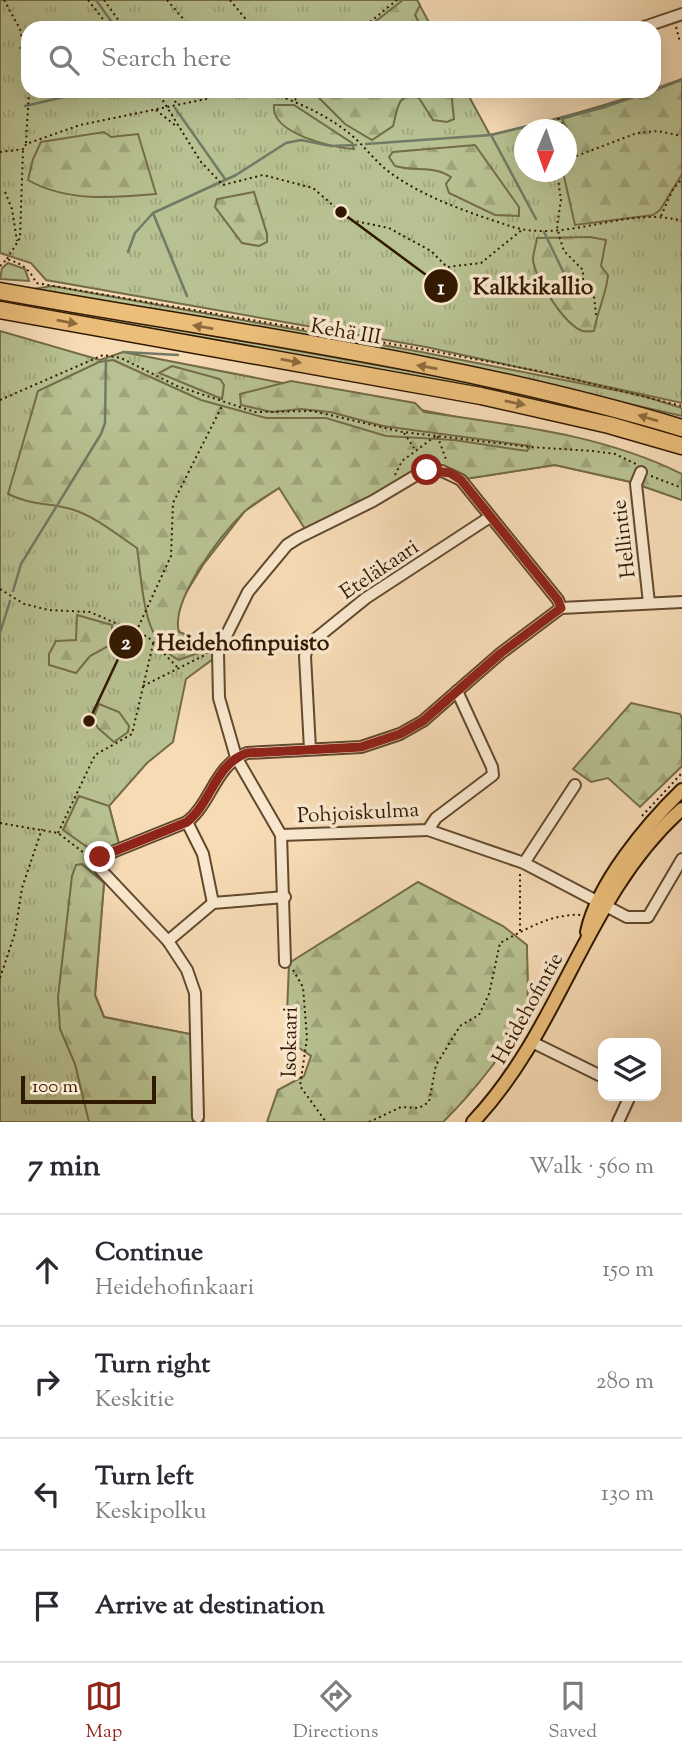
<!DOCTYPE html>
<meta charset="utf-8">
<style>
:root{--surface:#fff;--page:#f7f7f7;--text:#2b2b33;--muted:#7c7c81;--line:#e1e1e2;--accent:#8f2418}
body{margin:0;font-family:"Sorts Mill Goudy",serif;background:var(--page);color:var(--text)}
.controls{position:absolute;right:21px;bottom:21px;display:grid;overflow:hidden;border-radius:14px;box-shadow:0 7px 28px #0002}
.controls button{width:63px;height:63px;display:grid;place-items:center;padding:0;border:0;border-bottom:2px solid var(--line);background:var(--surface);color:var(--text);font:35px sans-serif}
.compass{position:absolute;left:514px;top:119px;width:63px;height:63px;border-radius:50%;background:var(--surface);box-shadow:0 7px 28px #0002;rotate:182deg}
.scale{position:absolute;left:21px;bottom:18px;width:135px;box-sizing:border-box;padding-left:7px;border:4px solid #311800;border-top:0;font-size:19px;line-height:24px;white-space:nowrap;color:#311800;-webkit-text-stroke:5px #f9e8cf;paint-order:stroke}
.stop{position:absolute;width:21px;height:21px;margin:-16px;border:5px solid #8f2418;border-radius:50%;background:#fff}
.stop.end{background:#8f2418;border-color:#fff;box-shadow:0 2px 7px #0008}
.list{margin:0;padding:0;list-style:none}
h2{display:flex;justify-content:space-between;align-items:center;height:91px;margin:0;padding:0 28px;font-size:30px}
h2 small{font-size:23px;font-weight:400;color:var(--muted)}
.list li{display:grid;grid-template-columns:46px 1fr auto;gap:21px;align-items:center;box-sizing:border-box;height:112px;padding:0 28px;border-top:2px solid var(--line)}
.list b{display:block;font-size:26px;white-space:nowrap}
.list p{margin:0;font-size:23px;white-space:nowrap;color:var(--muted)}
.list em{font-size:23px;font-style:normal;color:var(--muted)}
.icon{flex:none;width:38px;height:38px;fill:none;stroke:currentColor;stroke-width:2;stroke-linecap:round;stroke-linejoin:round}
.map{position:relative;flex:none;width:682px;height:1122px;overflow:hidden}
.search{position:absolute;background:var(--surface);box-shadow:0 7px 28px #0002;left:21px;right:21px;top:21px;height:77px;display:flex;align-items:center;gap:18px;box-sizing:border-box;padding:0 24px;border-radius:21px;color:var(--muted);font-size:26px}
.sheet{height:539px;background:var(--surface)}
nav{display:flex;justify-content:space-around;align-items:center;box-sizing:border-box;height:98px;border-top:2px solid var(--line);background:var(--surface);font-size:19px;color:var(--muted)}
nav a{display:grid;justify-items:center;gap:4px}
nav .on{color:var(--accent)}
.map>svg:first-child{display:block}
.grass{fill:url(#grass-tufts);stroke:#746c48;stroke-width:2;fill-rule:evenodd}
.forest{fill:url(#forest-firs);stroke:#746c48;stroke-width:2}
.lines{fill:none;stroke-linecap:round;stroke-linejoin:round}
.stream{stroke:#727a65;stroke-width:2.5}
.minor-casing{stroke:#62492d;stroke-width:14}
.major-casing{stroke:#311800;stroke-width:16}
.highway-casing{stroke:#311800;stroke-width:19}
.path{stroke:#311800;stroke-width:2;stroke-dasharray:2 3.5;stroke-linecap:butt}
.minor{stroke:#f9e8cf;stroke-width:10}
.major{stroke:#ebbe7a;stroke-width:12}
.highway{stroke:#ebbe7a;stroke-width:16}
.oneway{fill:#8e6b3d}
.route{stroke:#8f2418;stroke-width:9}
.labels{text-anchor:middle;stroke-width:7;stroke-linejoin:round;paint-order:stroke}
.street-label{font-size:21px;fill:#311800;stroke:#f9e8cf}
.leader{fill:none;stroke:#311800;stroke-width:2.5}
.callout-dot{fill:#311800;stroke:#f9e8cf;stroke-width:2.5}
.mark-label{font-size:21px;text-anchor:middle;font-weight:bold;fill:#fff}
.callout-label{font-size:23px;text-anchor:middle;font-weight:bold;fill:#311800;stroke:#f9e8cf;stroke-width:7;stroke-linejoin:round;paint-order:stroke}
</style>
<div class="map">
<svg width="682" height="1122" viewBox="0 0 682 1122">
<defs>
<pattern id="grass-tufts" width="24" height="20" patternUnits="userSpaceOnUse" patternTransform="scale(1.75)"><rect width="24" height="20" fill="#b8c191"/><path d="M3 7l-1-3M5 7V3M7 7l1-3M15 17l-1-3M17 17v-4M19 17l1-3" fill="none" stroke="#9fa57b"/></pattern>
<pattern id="forest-firs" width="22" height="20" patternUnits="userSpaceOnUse" patternTransform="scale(1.75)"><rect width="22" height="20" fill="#b8c191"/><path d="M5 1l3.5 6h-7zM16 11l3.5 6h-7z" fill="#9fa57b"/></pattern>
</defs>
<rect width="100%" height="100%" fill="#f6dbb5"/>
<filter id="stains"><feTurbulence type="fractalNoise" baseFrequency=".00286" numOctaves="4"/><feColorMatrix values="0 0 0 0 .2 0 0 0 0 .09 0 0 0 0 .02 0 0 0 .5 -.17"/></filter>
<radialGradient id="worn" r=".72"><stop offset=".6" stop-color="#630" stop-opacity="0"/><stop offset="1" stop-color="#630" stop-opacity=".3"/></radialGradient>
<g class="grass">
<path d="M0 0H417L432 28H28V91H466L490 135C556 120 620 102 682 79V403L426 347 46 280 31 263 0 253ZM524 130H566V172H524Z"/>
<path d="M8 263 25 269 29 281 0 279 2 268Z"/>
<path d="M52 286 416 351 640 395 682 408V416L478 369 27 290Z"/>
<path d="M8 299 477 383 531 393 682 435V439L539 401 474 387 7 305Z"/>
<path d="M0 331 100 360 123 352 534 432 682 500 631 482 555 465 465 479 453 472 279 488 245 511 203 565 181 601 175 619 179 632 218 648 213 659 186 679 173 742 147 763 109 806 119 844 97 854 90 864 104 883 95 995 104 1017 190 1034 192 1085 204 1122H0Z"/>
</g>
<g class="forest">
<path d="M403 0H417L420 5 415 15 422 28H367Z"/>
<path d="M682 79V174L660 210 653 215 575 225 563 172H566L567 162 575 145 562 119 654 91Z"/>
<path d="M312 91H451L454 119 447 122 433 120 419 98C396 92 398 109 393 126L372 140 345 124Z"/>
<path d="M274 105H294L352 143 354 149C332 148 270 133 274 105Z"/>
<path d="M104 132 111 137 138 134 156 194C113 198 66 202 28 180L33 159 41 142Z"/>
<path d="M475 145 519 207V216L495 215 449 193 446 184 451 177C433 165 415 172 395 166L389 157 393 152Z"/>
<path d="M254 192 267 234V242L259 246 242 243 215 207 217 199Z"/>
<path d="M590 237 606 240 601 266 608 275C607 292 597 312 594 331 590 331 586 332 583 331 565 326 535 278 533 260 533 253 536 245 537 238Z"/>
<path d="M113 360 201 400 266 418H326L386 436 454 440 527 451 530 446 383 426 330 412 301 409 272 412 241 405 240 394 291 381 415 403 424 412C512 425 602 434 682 474V500L631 482 555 465 465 479 443 467H424L376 497 305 529 279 488C268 495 254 503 244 512 221 535 170 600 179 632L218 648 216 653H198L179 660C141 641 143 585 137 548 116 534 95 516 71 509 47 502 33 506 8 494L38 391 99 362Z"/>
<path d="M172 366 220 379 224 385 222 399 159 373Z"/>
<path d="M77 615 112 625V644L90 656 76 673 49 665V654L56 641 76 640Z"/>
<path d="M631 703 680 714 682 719V766L640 807 608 778 591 782 573 769Z"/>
<path d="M99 704 119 712 129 726 128 732 114 742 98 728 93 719Z"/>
<path d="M79 796 109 806 119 844 97 854 63 830Z"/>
<path d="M82 864 104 883 95 995 104 1017 190 1034 196 1122H89L75 1064 60 1029 58 997 72 876 76 865Z"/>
<path d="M418 882 503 926 527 945C527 965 529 985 527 1005 523 1034 465 1101 443 1122H267L278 1090 304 1076 311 1056 286 1039 289 963Z"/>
</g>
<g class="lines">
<g class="stream">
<path d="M96 0 116 28"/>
<path d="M20 48 28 46"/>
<path d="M26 77 28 76"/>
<path d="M654 90 682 80"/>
<path d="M162 91 164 94"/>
<path d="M25 106 90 91"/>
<path d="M175 108 225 179"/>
<path d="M491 135 536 219"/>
<path d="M366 144 491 135 602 108 650 91"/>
<path d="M544 232 573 292"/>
<path d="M128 252 135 233 153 213"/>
<path d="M187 296 153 213 236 175 286 143 301 140 331 146 356 145"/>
<path d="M123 352 178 355"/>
<path d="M13 591 21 564 101 434 105 423 106 358"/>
<path d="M0 633 10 601"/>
</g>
<defs>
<g id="minor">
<path d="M641 28 682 14"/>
<path d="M641 472 636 484 649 603"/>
<path d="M310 749 305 656 308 645 366 598 490 517"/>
<path d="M187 822 203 854 213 903"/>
<path d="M428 830 524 863 627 917H648L682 859"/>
<path d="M281 835 428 830 436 818 493 775 492 767 457 691"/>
<path d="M524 863 575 785"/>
<path d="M168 941 213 903 285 897"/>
<path d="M285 962 281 835 236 757 219 698 218 652 248 592 287 545 298 538 373 501 420 473 442 471 461 480 558 600 561 608"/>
<path d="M534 1043 603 1077"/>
<path d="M198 1117 195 993 187 970 168 941 101 870 97 864 100 857 187 822C212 802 215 765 247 753L361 747 400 734 423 721 501 653 561 608 682 602"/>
<path d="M618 1122 630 1096"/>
</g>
<g id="major">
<path d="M587 932C597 884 647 824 682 790"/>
<path d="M473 1122C563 1027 585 895 682 809"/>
</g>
<g id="highway">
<path d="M0 291C228 332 460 361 682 428"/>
<path d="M0 310 481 396 609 425 682 446"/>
</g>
</defs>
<use href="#minor" class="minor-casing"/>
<use href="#major" class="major-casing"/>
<use href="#highway" class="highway-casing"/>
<g class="path">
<path d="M4 0 20 29 28 69"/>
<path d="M88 0 110 28"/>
<path d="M104 0 124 28"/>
<path d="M167 0 191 28"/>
<path d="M230 0 253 28"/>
<path d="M676 27 680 42"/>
<path d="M349 28 370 22 397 0"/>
<path d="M157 91 201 162 223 185 263 175 313 188 350 220 389 228 431 251 447 267 481 263 523 229"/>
<path d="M170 91 176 103"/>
<path d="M265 91C295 101 324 113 350 134 365 146 375 162 392 174 427 199 473 214 513 227 568 243 628 205 682 221"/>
<path d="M287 91 296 100"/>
<path d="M156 110 176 126"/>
<path d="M558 118 566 130"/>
<path d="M566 131 572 157"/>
<path d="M26 143 29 91"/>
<path d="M0 152 24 149 26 144 80 125 206 99 227 91"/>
<path d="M566 160 637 133 658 131 682 136"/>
<path d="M557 172 561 200 557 226 560 239 564 251 583 270V280L594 296 596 315"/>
<path d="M5 192 12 209 17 241"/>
<path d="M661 216 673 189 682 179"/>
<path d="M7 259 20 238 23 150"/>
<path d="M0 266 7 259C22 264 29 268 36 283L421 349 544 372 682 406"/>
<path d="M0 400 103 355 121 358 177 386 255 412 313 411 403 432 530 447 593 451 615 454 636 464"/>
<path d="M404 433 414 448"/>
<path d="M395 475 402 461 437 435 447 462"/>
<path d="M651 476 682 488"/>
<path d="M0 589 24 604 49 610 90 612 148 637 178 668"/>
<path d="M136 632 171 556 173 503 223 404"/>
<path d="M143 686 207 654"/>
<path d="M642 816 682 773"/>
<path d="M0 823 58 833 88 856"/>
<path d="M58 833 95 755 132 734 154 640"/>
<path d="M520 931V874"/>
<path d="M293 970 303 987 307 1038 300 1086 326 1122"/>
<path d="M0 978 15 933 22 888 42 829"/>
<path d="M369 1122 401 1107 419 1108 429 1102 436 1065 460 1026 479 1015 489 994 500 943C526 929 552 913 582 915"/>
</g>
<use href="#minor" class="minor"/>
<use href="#major" class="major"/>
<use href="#highway" class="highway"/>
</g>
<defs><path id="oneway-solid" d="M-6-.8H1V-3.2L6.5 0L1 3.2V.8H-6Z" transform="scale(1.75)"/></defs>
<g class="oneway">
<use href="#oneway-solid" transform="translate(67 322) rotate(10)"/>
<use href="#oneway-solid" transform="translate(203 327) rotate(-170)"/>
<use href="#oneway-solid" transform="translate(291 361) rotate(10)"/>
<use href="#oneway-solid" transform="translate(427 367) rotate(-170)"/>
<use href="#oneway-solid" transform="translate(515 403) rotate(12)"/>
<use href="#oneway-solid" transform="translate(648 418) rotate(-163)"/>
</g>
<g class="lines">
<path class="route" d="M100 857 187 822C212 802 215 764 247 753L361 747 400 734 423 721 501 653 561 608 558 600 461 480 450 473 427 470"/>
</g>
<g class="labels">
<g class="street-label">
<text transform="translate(346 331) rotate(10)" y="7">Kehä III</text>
<text transform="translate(623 539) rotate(-97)" y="7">Hellintie</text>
<text transform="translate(379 569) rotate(-34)" y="7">Eteläkaari</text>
<text transform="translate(358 812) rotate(-3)" y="7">Pohjoiskulma</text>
<text transform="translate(527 1008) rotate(-61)" y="7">Heidehofintie</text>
<text transform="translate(289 1042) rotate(-89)" y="7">Isokaari</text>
</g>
</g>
<path class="leader" d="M341 212L441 286M89 721L126 642"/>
<g class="callout-dot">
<circle cx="341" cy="212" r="7"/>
<circle cx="89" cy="721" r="7"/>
<circle cx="441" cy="286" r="18"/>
<circle cx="126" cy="642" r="18"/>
</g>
<g class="mark-label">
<text x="441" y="294">1</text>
<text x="126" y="649">2</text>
</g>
<g class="callout-label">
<text x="533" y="294">Kalkkikallio</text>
<text x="243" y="650">Heidehofinpuisto</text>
</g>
<rect width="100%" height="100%" filter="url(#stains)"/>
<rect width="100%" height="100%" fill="url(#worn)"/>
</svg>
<div class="controls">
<button><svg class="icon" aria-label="layers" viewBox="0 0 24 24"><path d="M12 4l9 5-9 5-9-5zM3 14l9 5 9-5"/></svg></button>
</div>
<svg class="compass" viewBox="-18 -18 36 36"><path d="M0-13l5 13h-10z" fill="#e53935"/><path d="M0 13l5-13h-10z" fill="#7c7c81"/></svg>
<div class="scale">100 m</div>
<div class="stop" style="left:427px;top:470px"></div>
<div class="stop end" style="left:100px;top:857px"></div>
<div class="search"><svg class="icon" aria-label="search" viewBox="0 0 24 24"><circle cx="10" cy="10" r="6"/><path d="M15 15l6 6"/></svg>Search here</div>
</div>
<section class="sheet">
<h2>7 min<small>Walk · 560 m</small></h2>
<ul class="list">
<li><svg class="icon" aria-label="ahead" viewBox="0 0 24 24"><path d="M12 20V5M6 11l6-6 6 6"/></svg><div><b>Continue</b><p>Heidehofinkaari</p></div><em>150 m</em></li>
<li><svg class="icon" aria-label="right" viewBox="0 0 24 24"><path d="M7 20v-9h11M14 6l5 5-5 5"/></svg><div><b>Turn right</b><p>Keskitie</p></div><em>280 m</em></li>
<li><svg class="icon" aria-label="left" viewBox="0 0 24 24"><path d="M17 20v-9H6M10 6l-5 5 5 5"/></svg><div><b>Turn left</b><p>Keskipolku</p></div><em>130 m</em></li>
<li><svg class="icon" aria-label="arrive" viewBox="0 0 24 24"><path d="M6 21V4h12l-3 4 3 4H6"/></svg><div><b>Arrive at destination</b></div></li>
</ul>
</section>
<nav>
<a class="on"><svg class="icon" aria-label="map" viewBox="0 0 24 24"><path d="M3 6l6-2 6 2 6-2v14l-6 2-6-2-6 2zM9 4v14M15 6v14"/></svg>Map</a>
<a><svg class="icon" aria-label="directions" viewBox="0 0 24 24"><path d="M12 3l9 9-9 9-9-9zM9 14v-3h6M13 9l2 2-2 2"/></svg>Directions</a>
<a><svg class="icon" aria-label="saved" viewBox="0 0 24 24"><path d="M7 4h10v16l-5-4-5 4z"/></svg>Saved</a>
</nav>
